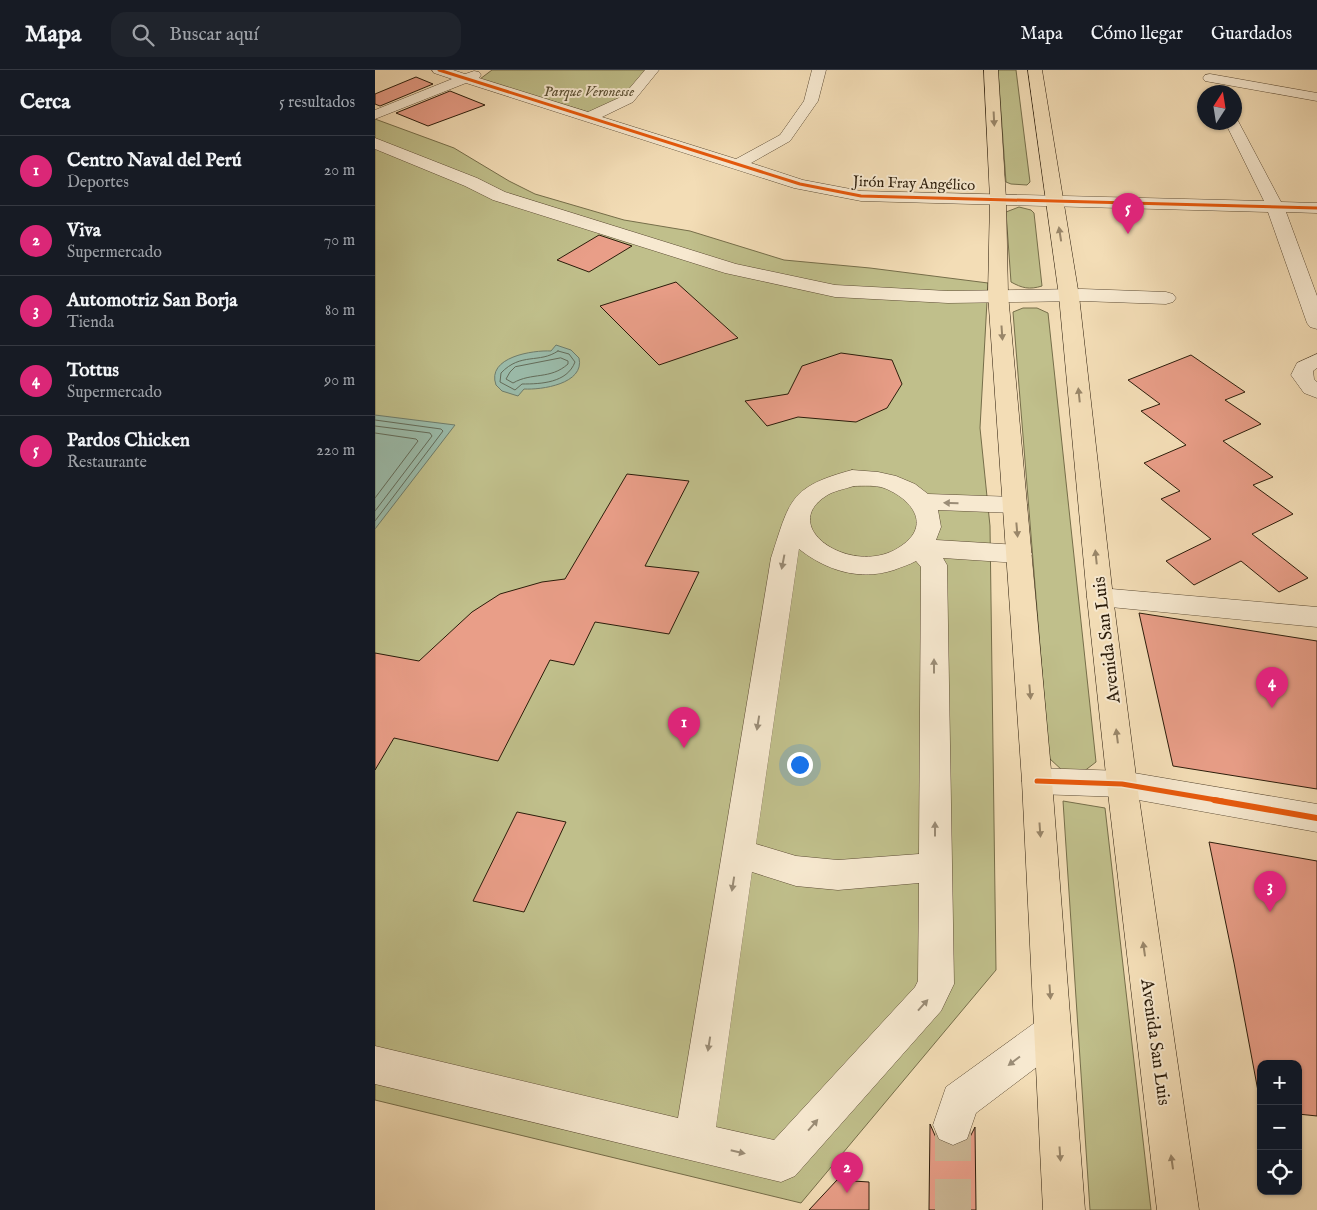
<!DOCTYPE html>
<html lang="es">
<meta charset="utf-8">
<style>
:root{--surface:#171b24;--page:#20242c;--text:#f1f3f6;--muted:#9ea1a6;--line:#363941;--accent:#db2777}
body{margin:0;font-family:"IM FELL English",serif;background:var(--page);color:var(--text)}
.controls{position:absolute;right:15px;bottom:15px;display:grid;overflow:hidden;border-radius:10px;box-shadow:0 1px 4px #0004}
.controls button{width:45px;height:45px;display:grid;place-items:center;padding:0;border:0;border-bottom:1px solid var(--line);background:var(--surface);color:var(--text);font:25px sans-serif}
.compass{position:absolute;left:822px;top:15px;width:45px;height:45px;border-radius:50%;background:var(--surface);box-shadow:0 1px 4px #0004;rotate:12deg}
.you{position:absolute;left:424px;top:694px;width:18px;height:18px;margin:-12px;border:4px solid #fff;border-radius:50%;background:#1a73e8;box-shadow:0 0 0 8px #1a73e833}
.badge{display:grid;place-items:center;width:32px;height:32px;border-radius:50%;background:var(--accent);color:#fff;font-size:16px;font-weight:700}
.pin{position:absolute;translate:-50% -41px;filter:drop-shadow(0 1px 2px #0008)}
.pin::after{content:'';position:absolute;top:26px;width:18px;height:15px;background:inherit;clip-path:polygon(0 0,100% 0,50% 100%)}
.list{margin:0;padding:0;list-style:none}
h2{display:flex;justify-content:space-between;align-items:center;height:65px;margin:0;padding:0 20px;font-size:21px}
h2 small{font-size:16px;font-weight:400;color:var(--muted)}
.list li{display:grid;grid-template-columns:32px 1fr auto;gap:15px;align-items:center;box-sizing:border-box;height:70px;padding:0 20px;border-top:1px solid var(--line)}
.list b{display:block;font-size:19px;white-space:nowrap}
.list p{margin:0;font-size:16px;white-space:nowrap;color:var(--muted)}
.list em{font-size:16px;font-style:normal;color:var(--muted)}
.icon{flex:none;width:28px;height:28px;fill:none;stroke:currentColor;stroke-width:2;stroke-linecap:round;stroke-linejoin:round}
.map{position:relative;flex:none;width:942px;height:1140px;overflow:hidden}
header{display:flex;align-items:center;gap:30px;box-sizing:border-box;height:70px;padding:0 25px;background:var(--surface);border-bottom:1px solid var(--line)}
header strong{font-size:24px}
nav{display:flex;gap:28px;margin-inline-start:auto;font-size:18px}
.search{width:350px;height:45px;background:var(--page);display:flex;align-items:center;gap:12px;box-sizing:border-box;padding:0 18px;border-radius:15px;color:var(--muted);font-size:19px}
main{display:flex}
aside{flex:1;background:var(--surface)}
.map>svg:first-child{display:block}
.green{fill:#c0bf8b;stroke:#766e4a}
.water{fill:#9bbcab;stroke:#6e7c6b}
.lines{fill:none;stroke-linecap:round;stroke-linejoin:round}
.shore{stroke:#636c5a;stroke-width:1}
.building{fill:#e99e88;stroke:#2b1c0a}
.minor-tunnel{stroke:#cbb694;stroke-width:36;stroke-dasharray:36 18;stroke-linecap:butt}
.minor-casing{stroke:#5d4c35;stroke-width:1}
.major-casing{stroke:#2b1c0a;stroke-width:1}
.minor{fill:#f7e9d0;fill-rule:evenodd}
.major{fill:#f3ddb6;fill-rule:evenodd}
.cycleway-far2-casing{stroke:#f7e9d0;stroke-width:5}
.cycleway-far1-casing{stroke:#f7e9d0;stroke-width:8}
.cycleway-casing{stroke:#f7e9d0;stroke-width:9}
.cycleway-far2{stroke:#e8590c;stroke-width:3}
.cycleway-far1{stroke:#e8590c;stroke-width:5}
.cycleway{stroke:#e8590c;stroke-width:6}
.oneway{fill:#998669}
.oneway2{fill:#9b8d77}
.labels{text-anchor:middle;stroke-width:4;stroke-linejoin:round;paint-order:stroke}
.far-park-label{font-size:15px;font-style:italic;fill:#584d31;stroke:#f7e9d0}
.far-street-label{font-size:15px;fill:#2b1c0a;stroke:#f7e9d0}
.street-label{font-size:18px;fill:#2b1c0a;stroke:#f7e9d0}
</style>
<header>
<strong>Mapa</strong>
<div class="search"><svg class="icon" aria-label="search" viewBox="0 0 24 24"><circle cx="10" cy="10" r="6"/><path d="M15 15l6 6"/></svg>Buscar aquí</div>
<nav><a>Mapa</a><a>Cómo llegar</a><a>Guardados</a></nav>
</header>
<main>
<aside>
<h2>Cerca<small>5 resultados</small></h2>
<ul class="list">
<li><span class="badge">1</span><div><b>Centro Naval del Perú</b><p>Deportes</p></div><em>20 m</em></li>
<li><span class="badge">2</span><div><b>Viva</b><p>Supermercado</p></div><em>70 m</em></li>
<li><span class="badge">3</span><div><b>Automotriz San Borja</b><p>Tienda</p></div><em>80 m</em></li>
<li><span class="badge">4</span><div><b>Tottus</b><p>Supermercado</p></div><em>90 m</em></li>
<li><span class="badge">5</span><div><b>Pardos Chicken</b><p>Restaurante</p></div><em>220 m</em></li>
</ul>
</aside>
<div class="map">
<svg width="942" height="1140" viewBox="0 0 942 1140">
<rect width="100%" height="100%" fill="#f3ddb6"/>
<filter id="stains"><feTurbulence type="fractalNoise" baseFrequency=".004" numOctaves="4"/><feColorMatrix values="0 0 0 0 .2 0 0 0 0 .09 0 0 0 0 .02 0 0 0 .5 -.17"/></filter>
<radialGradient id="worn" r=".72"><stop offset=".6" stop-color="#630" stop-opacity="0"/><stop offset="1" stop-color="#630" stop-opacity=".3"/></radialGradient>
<g class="green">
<path d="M117 0H271L248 28 216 43 105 9Z"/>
<path d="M623 0H641L655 112 652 115 636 114 631 112Z"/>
<path d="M0 49 79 78 134 111 160 124 249 150 315 161 409 190 495 198 613 213 605 358 615 456 621 900 426 1133 0 1030Z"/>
<path d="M644 137 656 140 659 143 667 216C654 220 647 218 636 212L631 142Z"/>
<path d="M648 238H662L673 243 721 692 708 702 688 701 674 688 638 242Z"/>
<path d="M688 731 730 738 776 1140H715Z"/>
</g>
<g class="water">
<path d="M181 275 196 280 204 288C210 314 166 320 149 319L143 326 127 321 121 315C111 287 158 280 176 281Z"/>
<path d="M0 345 80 355 0 459Z"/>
</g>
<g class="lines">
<g class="shore">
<path d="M183 281 194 284 200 292C192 313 166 314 147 314L140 320 125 312 126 303C146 282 164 294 183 281Z"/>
<path d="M186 288 193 291V294C175 310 157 302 138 313L131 309 135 302 140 297Z"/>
<path d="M0 350 66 359 68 361 0 451"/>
<path d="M0 356 55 363 57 366 0 441"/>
<path d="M0 363 41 369 43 371 0 428"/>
</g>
</g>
<g class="building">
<path d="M41 7 58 14 5 36 0 34V24Z"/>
<path d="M75 21 110 35 53 56 21 43Z"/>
<path d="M224 165 257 176 214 202 182 190Z"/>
<path d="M301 212 363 268 284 295 225 236Z"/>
<path d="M466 283 517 290 527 314 512 338 481 352 423 347 392 356 370 331 413 324 427 296Z"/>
<path d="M816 285 870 322 850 330 886 354 848 371 898 407 878 415 918 444 877 464 933 508 904 522 866 491 819 515 791 491 836 469 786 429 805 421 769 393 811 375 766 341 785 334 753 310Z"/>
<path d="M252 404 314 411 270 496 324 502 294 564 220 552 199 595 175 590 123 691 19 668 0 700V583L44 591 97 542 125 524 167 512 190 509Z"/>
<path d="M764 543 942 571V719L798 696Z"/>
<path d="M142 742 191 752 149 842 98 831Z"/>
<path d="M834 772 942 791V1046L923 1044V994H886V1037L859 893Z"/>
<path d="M555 1054 562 1070 577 1077 593 1071 600 1057 601 1140H554Z"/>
<path d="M462 1110 494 1112V1140H434Z"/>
</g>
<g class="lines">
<path class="minor-tunnel" d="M578 1055V1140"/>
<defs>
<g id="minor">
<path d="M57 0H78L90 4 99 1 104 2 106 5 104 8 213 42 248 26 270 0H284L258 32 227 47 361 89 405 65 429 31 437 0H451L443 31 415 71 376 93 428 110 486 121 889 131 850 52H859V48L862 49 906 132 942 133V143L911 142 942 226V259L935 257 932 253 893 142 486 131 419 118 91 13 0 49V40L77 9 59 3Z"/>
<path d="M835 4 942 23V31L830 11 828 8 830 5Z"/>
<path d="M0 68 102 108 130 122 361 194 460 215 573 221 707 219 791 222 798 224 801 228 798 232 791 234 707 231 573 233 460 227 350 203 118 130 90 116 0 79Z"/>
<path d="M942 284V298L938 301 939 309 942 312V328L929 323 916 305 922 293Z"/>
<path d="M477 400 503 402 521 406 540 414 553 424 640 427 649 429 652 435 649 441 640 443 563 440 566 457 561 470 644 475 653 478 657 484 653 490 644 493 568 488 572 495 579 914 566 941 420 1106 406 1112 0 1014V976L303 1048 396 488C415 430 414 417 477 400ZM479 416C489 416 500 415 509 418 537 429 557 455 526 476 480 509 401 458 451 426 458 421 470 419 479 416ZM424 479C452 501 485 511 519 500 526 497 534 495 541 491L546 497 544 784 463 790 421 786 381 774ZM377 802 421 816 463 820 544 813 543 911 540 917 399 1070 341 1057Z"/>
<path d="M725 518 942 537V557L725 536 716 534 712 527 716 520Z"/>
<path d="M662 698 747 701 942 734V762L747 727 662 724 651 720 647 711 651 702Z"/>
<path d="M678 944 691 949 696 962 691 975 601 1043 592 1069 578 1075 564 1069 558 1055 571 1017 665 949Z"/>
</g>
<g id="major">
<path d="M609 0H623L631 129 633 224 677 711 710 1140H668L647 711 613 224 615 129Z"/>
<path d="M653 0H667L704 226 738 527 762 714 824 1140H782L732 714 712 527 684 226Z"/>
</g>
</defs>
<use href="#minor" class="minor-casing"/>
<use href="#major" class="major-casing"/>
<use href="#minor" class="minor"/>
<use href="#major" class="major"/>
<defs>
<path id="cycleway-far2" d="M64 0 425 114 486 126 942 138"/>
<path id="cycleway-far1" d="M662 711 747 714 847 731"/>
<path id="cycleway" d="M839 730 942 748"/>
</defs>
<use href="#cycleway-far2" class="cycleway-far2-casing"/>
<use href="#cycleway-far1" class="cycleway-far1-casing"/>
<use href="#cycleway" class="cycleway-casing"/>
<use href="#cycleway-far2" class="cycleway-far2"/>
<use href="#cycleway-far1" class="cycleway-far1"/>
<use href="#cycleway" class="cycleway"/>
</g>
<defs><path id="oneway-solid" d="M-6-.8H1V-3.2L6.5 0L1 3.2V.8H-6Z" transform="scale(1.25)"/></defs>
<g class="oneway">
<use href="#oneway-solid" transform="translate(619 49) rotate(87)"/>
<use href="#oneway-solid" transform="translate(685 164) rotate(-99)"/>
<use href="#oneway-solid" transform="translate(627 263) rotate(86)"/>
<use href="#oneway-solid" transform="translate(704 325) rotate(-96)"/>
<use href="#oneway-solid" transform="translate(642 460) rotate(85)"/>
<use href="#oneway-solid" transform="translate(721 487) rotate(-96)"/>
<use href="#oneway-solid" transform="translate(655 622) rotate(85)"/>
<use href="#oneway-solid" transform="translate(742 666) rotate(-97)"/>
<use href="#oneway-solid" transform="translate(665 760) rotate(86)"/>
<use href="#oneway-solid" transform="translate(769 879) rotate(-98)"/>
<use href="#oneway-solid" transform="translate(675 922) rotate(86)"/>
<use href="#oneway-solid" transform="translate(685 1084) rotate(86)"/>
<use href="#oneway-solid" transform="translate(797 1092) rotate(-98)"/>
</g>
<g class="oneway2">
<use href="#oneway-solid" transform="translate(576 433) rotate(-178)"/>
<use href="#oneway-solid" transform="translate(408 492) rotate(101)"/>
<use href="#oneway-solid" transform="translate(559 596) rotate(-90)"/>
<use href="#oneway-solid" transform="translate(383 653) rotate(99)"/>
<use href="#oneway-solid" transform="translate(560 759) rotate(-90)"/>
<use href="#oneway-solid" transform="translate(358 814) rotate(99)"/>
<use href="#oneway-solid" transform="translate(548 935) rotate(-48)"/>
<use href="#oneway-solid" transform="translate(334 974) rotate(99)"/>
<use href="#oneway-solid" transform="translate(639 991) rotate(143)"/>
<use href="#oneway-solid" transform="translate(438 1055) rotate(-49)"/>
<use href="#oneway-solid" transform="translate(363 1082) rotate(13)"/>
</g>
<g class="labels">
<g class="far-park-label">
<text x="214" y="26">Parque Veronesse</text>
</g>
<g class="far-street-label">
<text transform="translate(539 113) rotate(2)" y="5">Jirón Fray Angélico</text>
</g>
<g class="street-label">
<text transform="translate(731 570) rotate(-97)" y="6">Avenida San Luis</text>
<text transform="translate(781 972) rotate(82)" y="6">Avenida San Luis</text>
</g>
</g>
<rect width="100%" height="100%" filter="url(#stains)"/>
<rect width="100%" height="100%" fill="url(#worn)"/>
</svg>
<div class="controls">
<button>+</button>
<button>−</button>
<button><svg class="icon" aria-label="locate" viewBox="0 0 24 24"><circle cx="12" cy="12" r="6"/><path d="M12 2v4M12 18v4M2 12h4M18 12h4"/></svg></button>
</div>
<svg class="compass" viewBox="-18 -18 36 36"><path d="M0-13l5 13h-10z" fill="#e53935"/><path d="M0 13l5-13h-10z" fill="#9ea1a6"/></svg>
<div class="you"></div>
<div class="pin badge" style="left:309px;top:678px">1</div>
<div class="pin badge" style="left:472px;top:1123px">2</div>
<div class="pin badge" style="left:895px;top:842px">3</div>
<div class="pin badge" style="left:897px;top:638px">4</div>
<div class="pin badge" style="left:753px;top:164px">5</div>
</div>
</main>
